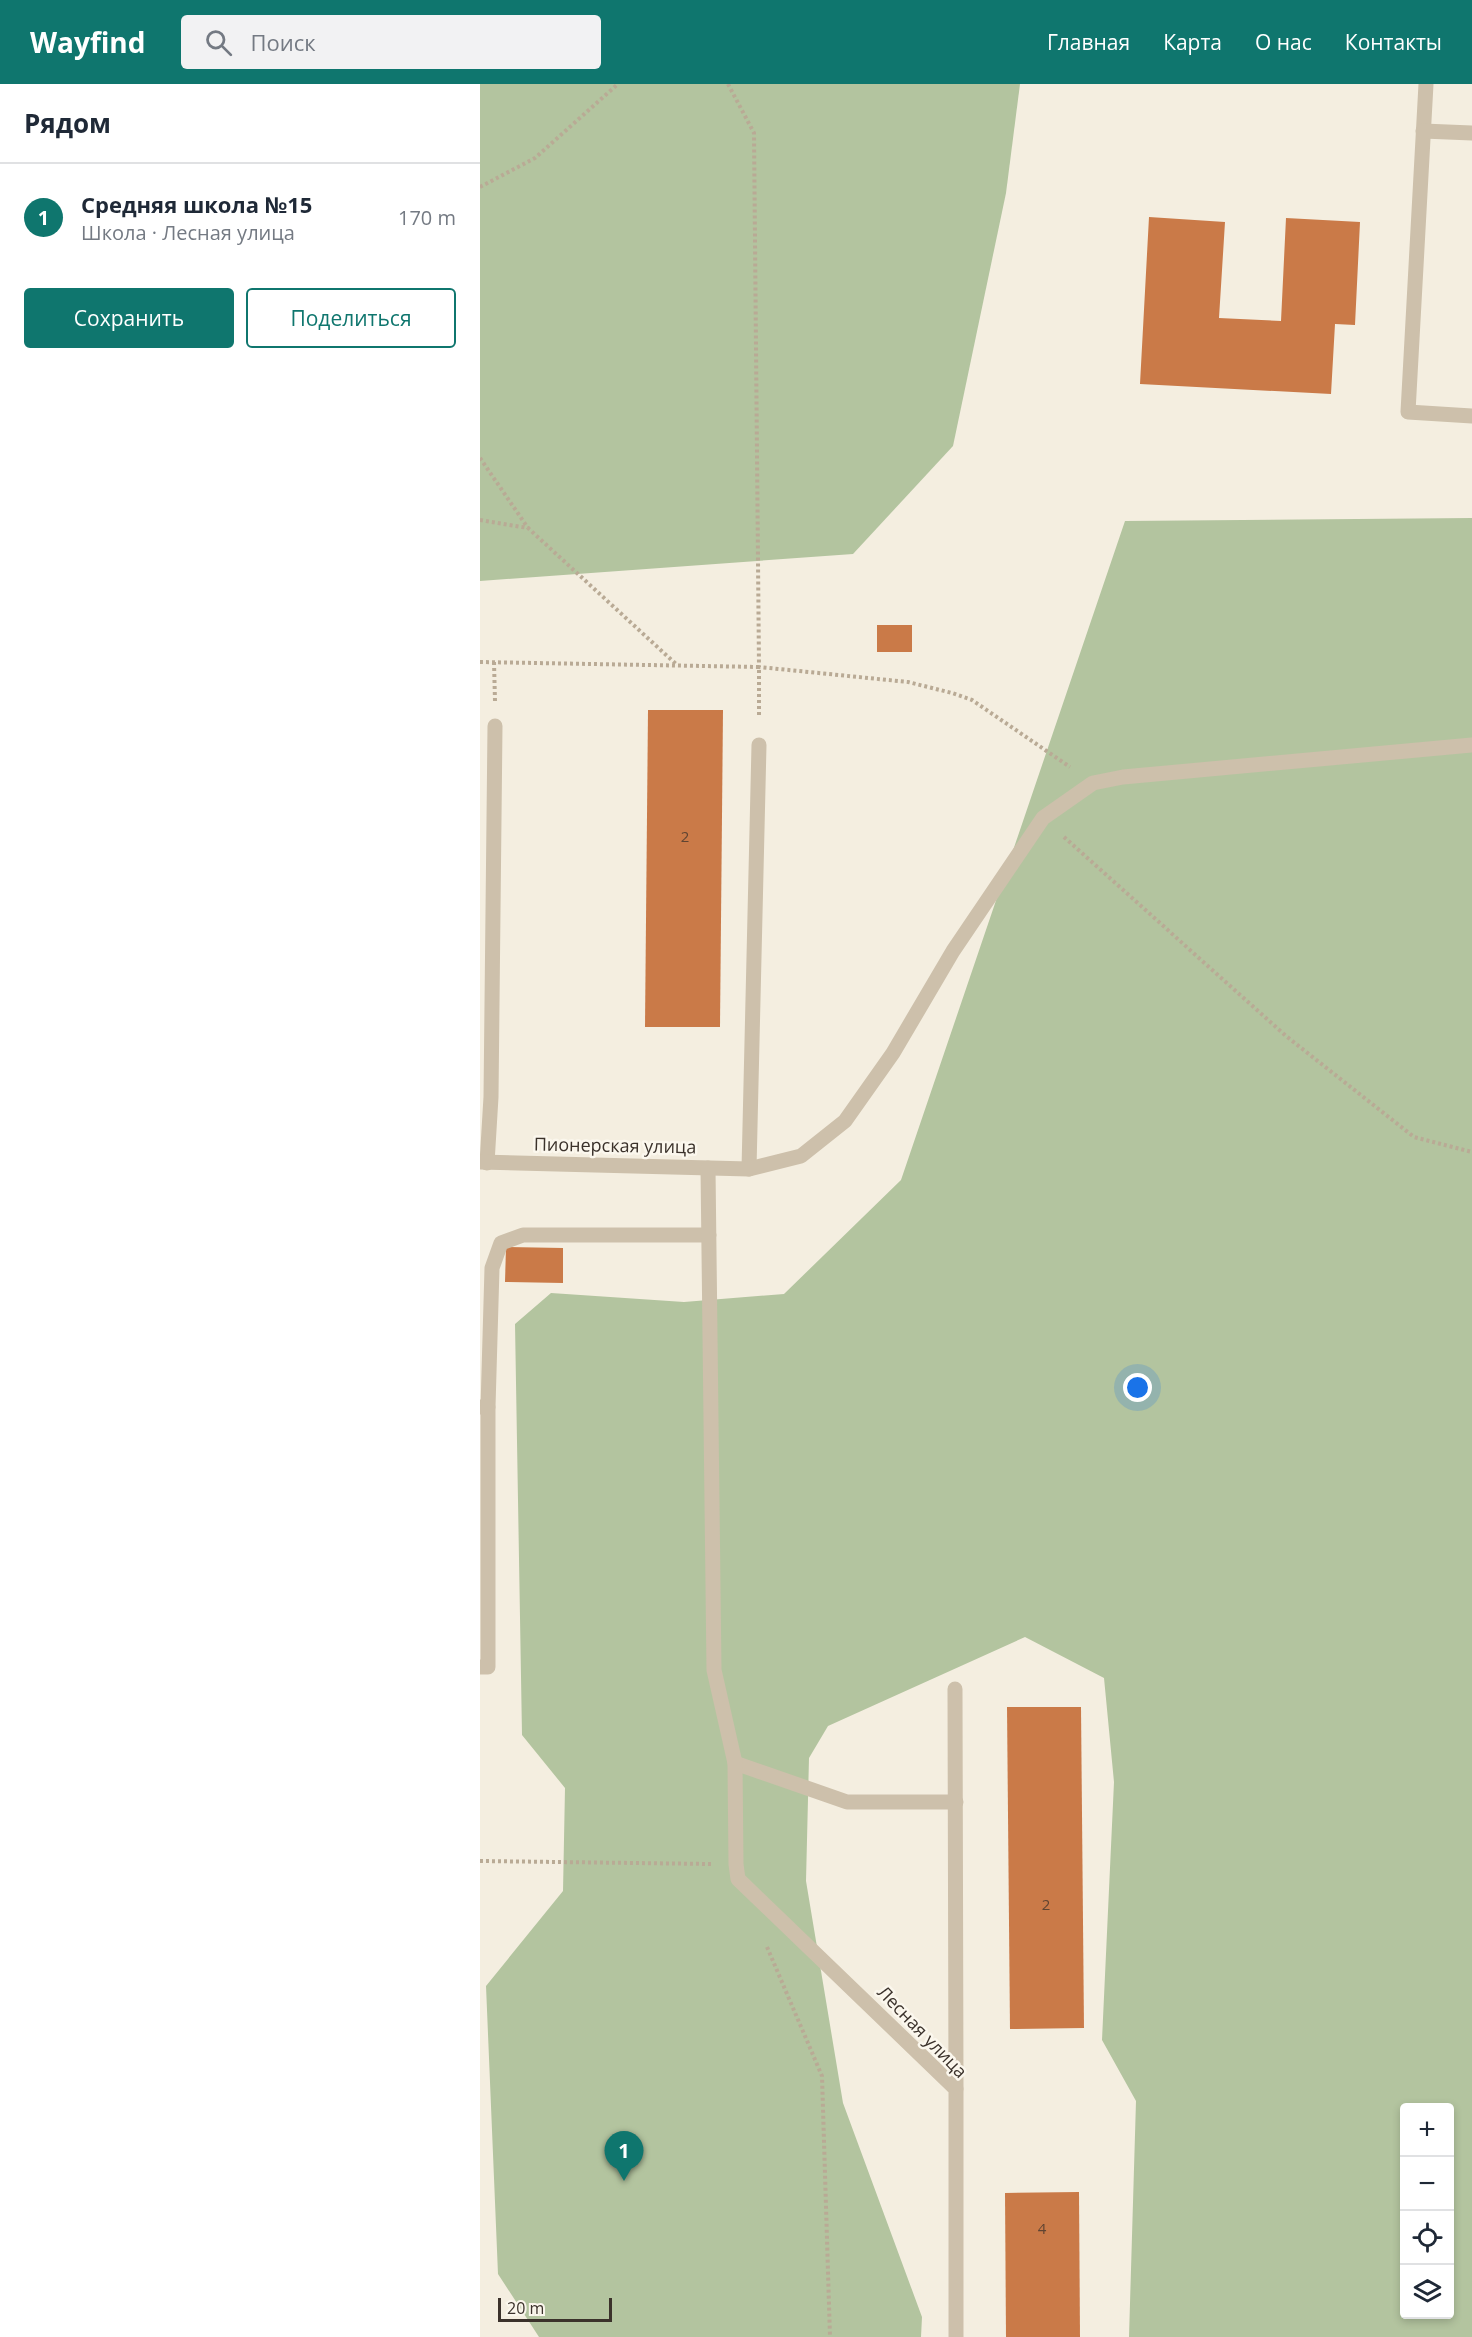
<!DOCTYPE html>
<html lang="ru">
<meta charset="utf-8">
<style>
:root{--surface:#fff;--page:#f2f2f3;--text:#1f2937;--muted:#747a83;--line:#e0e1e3;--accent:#0f766e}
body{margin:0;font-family:"Open Sans",sans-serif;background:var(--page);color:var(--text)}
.controls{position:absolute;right:18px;bottom:18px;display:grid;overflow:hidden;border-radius:6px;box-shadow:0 3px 9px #0003}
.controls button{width:54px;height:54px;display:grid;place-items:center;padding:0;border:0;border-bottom:2px solid var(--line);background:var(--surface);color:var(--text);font:30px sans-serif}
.scale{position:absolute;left:18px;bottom:15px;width:114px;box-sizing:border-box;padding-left:6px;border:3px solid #3b322b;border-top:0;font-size:16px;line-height:21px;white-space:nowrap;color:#3b322b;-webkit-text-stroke:4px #fbf7ed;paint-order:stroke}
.you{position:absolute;left:658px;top:1304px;width:21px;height:21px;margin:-15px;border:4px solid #fff;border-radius:50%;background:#1a73e8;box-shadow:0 0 0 9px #1a73e833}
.badge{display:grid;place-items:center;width:39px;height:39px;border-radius:50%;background:var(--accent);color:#fff;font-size:20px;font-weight:700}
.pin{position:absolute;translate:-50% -50px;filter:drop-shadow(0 2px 3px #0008)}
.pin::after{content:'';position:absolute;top:32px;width:21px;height:18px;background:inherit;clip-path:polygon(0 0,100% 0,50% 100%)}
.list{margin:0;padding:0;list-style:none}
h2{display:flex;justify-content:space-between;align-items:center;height:78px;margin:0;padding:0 24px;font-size:26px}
h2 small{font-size:20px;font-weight:400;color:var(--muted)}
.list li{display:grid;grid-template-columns:39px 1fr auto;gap:18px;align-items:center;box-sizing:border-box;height:108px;padding:0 24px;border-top:2px solid var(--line)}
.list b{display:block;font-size:22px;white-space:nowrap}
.list p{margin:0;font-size:20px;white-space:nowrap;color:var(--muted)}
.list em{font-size:20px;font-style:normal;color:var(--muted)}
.actions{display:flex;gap:12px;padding:18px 24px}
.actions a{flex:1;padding:14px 0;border:2px solid var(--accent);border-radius:6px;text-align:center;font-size:21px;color:var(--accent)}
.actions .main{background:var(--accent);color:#fff}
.icon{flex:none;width:33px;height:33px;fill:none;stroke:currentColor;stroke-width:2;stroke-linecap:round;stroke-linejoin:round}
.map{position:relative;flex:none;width:992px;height:2253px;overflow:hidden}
header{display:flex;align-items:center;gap:36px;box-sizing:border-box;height:84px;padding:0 30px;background:var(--accent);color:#fff}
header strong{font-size:28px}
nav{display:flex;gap:33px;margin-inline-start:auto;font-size:21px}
.search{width:420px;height:54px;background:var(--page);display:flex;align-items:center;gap:15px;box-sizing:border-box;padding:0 21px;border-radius:6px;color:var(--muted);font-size:22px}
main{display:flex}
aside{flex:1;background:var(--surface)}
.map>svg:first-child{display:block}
.green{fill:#b3c49f;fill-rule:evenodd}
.building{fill:#ca7a48}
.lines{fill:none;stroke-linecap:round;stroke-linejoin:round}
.path{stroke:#b9aa95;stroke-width:4;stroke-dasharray:3 3;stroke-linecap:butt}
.service{stroke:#cdc0ab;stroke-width:15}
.minor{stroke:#cdc0ab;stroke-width:15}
.labels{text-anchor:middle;stroke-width:5;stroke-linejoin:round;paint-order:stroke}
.number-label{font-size:15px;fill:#5f4432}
.street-label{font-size:18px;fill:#3b322b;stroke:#fbf7ed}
</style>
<header>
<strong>Wayfind</strong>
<div class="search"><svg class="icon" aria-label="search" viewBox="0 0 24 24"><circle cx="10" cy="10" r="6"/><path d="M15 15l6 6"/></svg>Поиск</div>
<nav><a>Главная</a><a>Карта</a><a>О нас</a><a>Контакты</a></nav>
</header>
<main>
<aside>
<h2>Рядом<small></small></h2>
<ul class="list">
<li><span class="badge">1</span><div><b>Средняя школа №15</b><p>Школа · Лесная улица</p></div><em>170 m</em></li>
</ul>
<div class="actions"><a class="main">Сохранить</a><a>Поделиться</a></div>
</aside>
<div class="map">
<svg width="992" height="2253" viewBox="0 0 992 2253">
<rect width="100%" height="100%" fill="#f4eee0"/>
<g class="green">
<path d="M0 0H540L526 109 473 362 373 470 0 497Z"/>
<path d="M992 434V2253H649L656 2017 622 1956 634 1698 624 1594 545 1553 348 1642 329 1674 326 1797 363 2019 442 2233 441 2253H59L18 2190 6 1902 83 1807 85 1704 42 1651 35 1240 71 1209 204 1218 304 1210 421 1096 645 437ZM924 2024H970V2230H924Z"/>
</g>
<g class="building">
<path d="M669 133 745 138 739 234 801 237 806 134 880 138 875 241 855 240 851 310 660 300Z"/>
<rect x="397" y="541" width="35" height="27"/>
<path d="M168 626H243L240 943H165Z"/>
<path d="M26 1163 83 1164V1199L25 1198Z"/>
<path d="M527 1623H601L604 1944 530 1945Z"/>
<path d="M599 2108 600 2253H526L525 2109Z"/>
</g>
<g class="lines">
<g class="path">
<path d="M248 0 274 49 279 583 428 598 472 609 492 616 590 683"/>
<path d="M0 103 55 74 138 0"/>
<path d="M0 374 48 444"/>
<path d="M0 436 48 444 197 581"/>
<path d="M0 578 279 583V634"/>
<path d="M14 578 15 617"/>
<path d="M584 753 806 952 934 1053 992 1068"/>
<path d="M0 1777 231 1780"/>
<path d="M287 1863 342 1992 350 2253"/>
</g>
<g class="service">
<path d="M946 0 928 328 992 332"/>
<path d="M943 47 992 49"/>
<path d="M7 1079 11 1013 15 642"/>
<path d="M269 1085 279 661"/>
<path d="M0 1323H8L12 1184 21 1159 43 1151H229"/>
<path d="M0 1583H8V1323"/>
<path d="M475 1605 476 2005"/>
<path d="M255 1679 367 1718H476"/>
</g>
<g class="minor">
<path d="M0 1078 269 1085 321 1072 365 1037 413 969 473 867 563 734 613 699 643 693 992 661"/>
<path d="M228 1084 234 1586 255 1679 256 1780 258 1795 476 2005V2253"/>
</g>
</g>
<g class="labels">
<g class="number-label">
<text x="205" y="758">2</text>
<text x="566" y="1826">2</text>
<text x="562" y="2150">4</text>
</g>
<g class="street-label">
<text transform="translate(135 1062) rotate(1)" y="6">Пионерская улица</text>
<text transform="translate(442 1948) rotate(46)" y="6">Лесная улица</text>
</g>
</g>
</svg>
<div class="controls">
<button>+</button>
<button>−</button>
<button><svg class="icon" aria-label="locate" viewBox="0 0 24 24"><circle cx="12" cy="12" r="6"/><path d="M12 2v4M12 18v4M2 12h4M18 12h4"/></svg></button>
<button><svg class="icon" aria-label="layers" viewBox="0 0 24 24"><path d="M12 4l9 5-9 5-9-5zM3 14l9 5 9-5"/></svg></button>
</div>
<div class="scale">20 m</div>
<div class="you"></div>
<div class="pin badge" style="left:144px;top:2097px">1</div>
</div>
</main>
